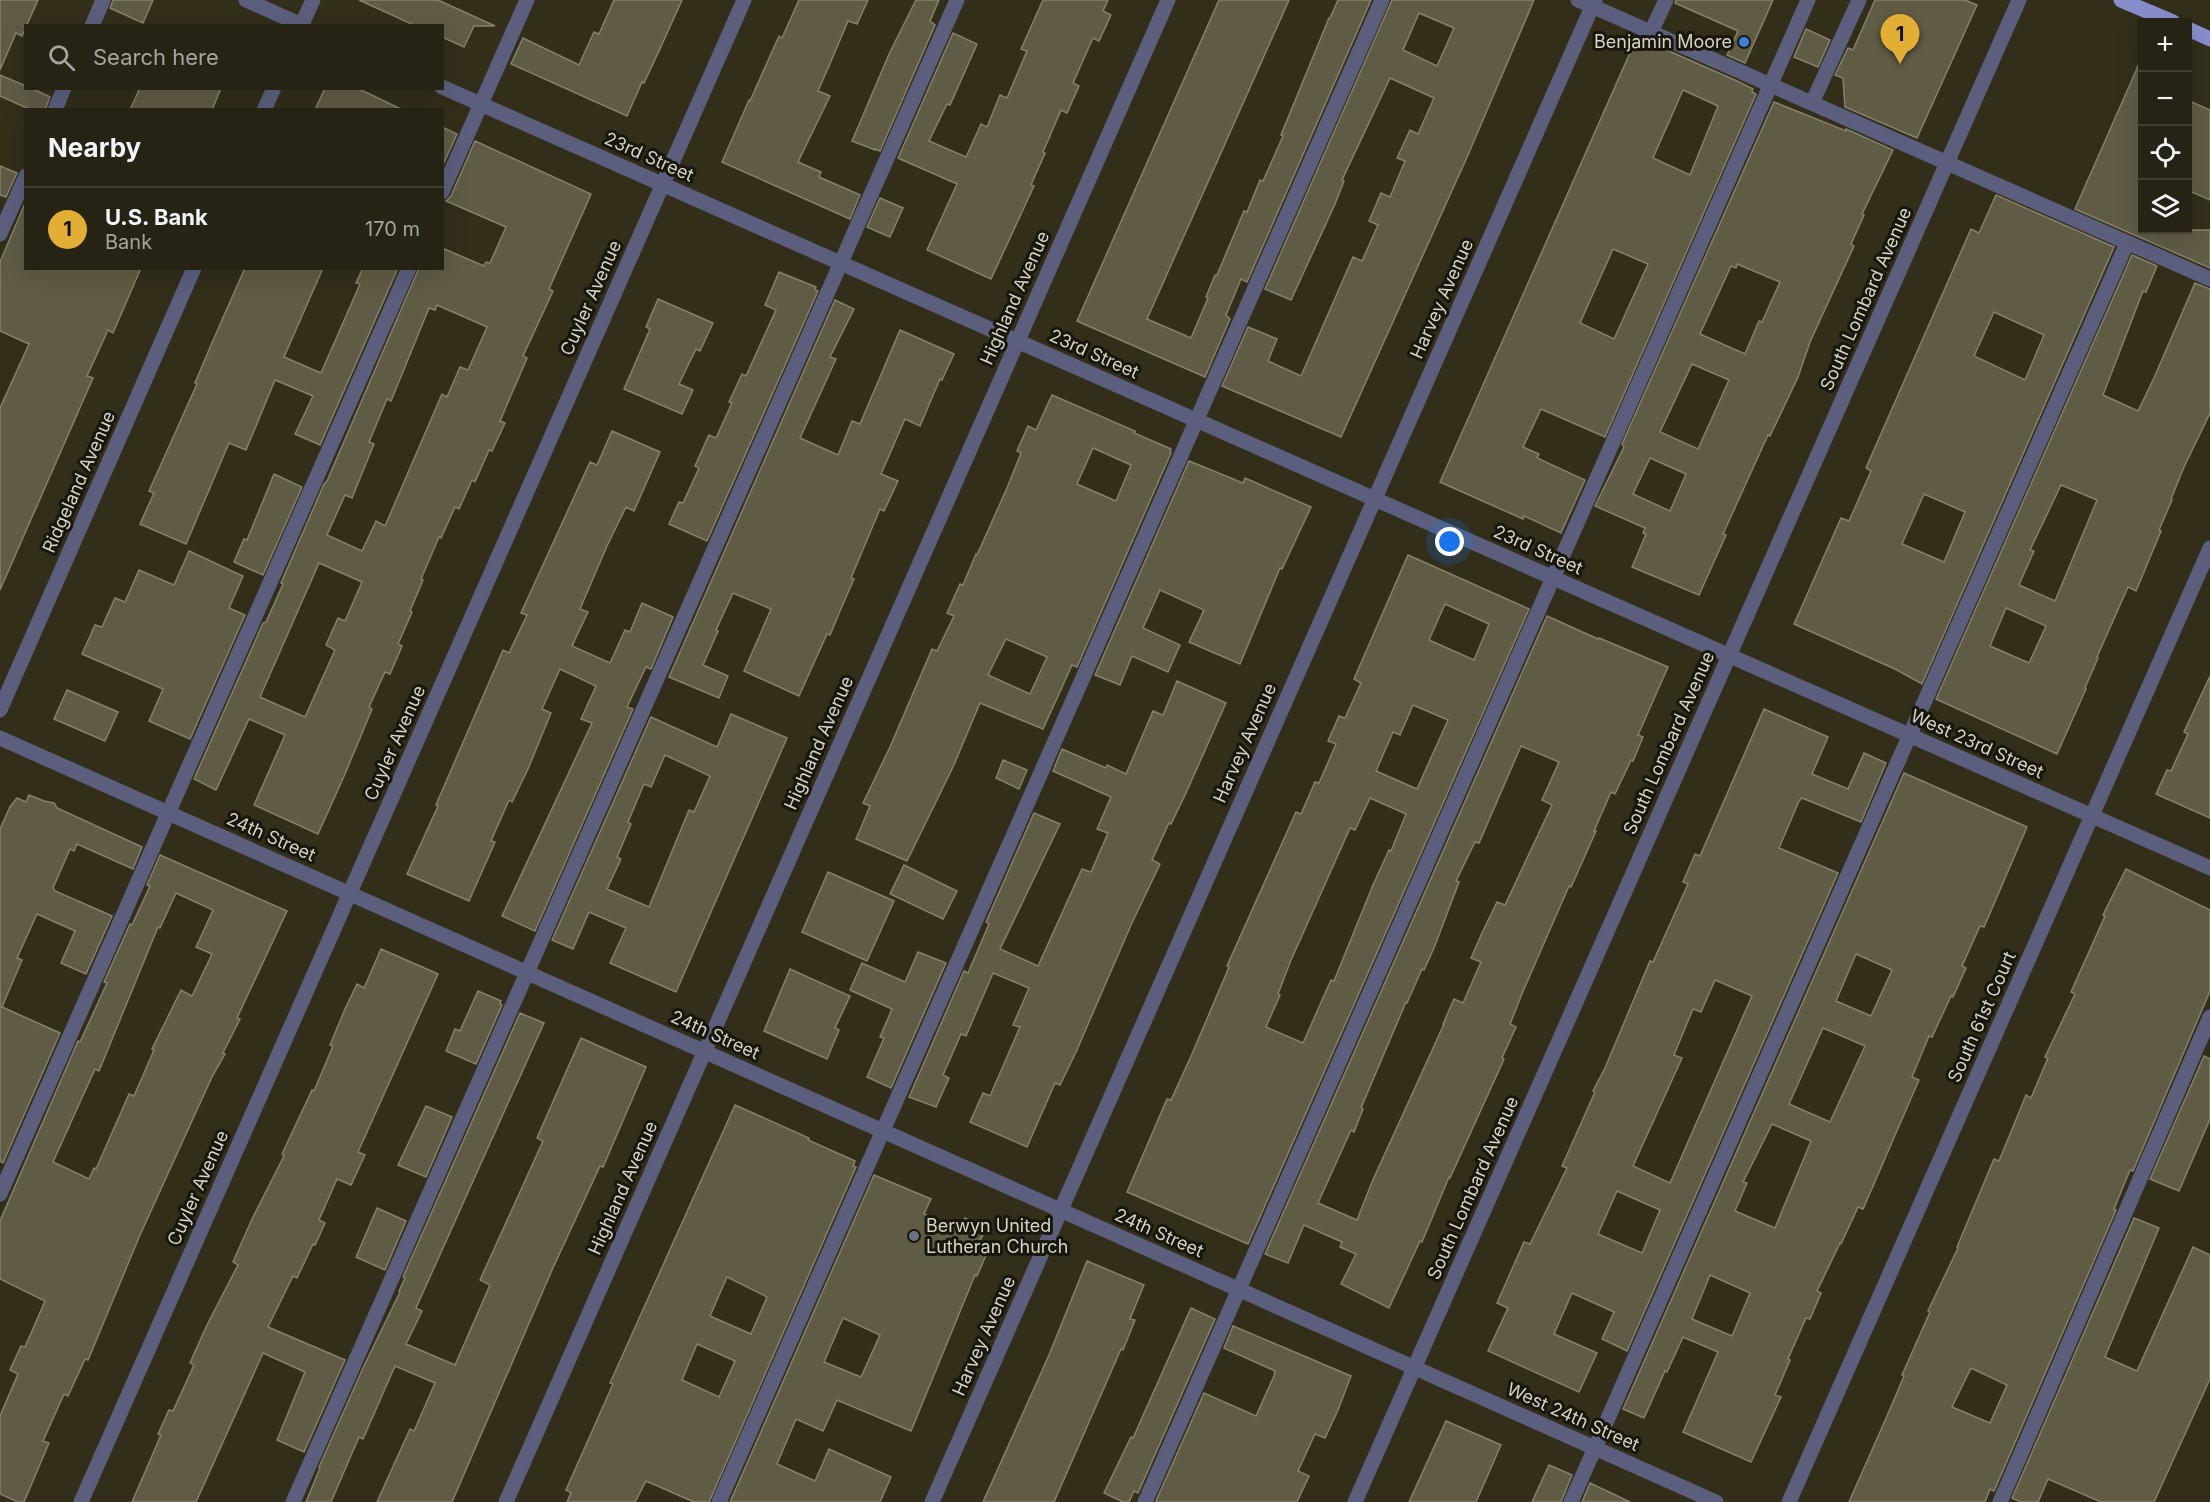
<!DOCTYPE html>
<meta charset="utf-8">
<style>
:root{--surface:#262214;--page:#2e2a1d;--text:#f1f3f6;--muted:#a4a4a0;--line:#423f34;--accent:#e3ae35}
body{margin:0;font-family:Inter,sans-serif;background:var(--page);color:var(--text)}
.controls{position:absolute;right:18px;top:18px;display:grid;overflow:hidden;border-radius:0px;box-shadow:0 6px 24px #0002}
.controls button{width:54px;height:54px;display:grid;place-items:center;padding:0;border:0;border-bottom:2px solid var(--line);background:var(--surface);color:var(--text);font:30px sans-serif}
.you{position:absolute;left:1450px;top:542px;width:21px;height:21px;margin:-15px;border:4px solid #fff;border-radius:50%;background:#1a73e8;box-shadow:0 0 0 9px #1a73e833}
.badge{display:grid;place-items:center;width:39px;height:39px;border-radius:50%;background:var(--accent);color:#111;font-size:20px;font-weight:700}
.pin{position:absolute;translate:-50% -50px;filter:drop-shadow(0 2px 3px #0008)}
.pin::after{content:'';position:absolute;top:32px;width:21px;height:18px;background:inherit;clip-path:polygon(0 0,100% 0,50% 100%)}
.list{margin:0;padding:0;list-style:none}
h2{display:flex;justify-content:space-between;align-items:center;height:78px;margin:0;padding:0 24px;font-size:26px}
h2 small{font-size:20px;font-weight:400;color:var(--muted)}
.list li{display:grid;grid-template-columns:39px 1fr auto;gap:18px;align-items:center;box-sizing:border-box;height:84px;padding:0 24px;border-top:2px solid var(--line)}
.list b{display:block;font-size:22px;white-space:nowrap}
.list p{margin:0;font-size:20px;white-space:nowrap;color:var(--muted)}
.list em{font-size:20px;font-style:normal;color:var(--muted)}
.icon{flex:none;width:33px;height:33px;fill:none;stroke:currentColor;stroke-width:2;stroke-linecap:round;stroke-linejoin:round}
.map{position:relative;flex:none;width:2210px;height:1502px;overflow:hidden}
.search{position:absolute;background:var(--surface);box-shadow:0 6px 24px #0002;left:24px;top:24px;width:420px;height:66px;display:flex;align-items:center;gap:15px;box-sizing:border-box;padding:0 21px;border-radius:0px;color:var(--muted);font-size:22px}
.panel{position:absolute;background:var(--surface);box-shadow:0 6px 24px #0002;left:24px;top:108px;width:420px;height:162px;border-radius:0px}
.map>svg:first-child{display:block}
.building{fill:#5f5b45;stroke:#85816a;stroke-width:1.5;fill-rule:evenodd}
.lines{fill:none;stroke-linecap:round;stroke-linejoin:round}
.minor{stroke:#5b5f7d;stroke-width:15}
.major{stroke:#878ecc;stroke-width:15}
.shop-dot{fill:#3f7fe0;stroke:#18160d;stroke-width:2}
.worship-dot{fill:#6b7280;stroke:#18160d;stroke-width:2}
.labels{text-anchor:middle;stroke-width:6;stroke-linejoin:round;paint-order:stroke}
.poi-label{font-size:18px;fill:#d6d4c7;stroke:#18160d;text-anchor:end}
.street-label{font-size:18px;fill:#d6d4c7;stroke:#18160d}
</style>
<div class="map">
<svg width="2210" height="1502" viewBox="0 0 2210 1502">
<rect width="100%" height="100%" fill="#322e1a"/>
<g class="building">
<path d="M0 0H38L22 36 16 33 0 70Z"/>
<path d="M113 0H153L143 23 110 8Z"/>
<path d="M359 0H438L495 26H474L464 47 442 37V26H416Z"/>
<path d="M614 0H682L659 51 644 83 642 82 627 116 511 64 523 38 579 65 594 32 599 34Z"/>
<path d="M799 0H868L857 24 848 21 832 59 818 91 830 96 798 162 821 172 819 177 860 195 850 219 722 162 749 100 750 101 779 36 782 38Z"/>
<path d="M916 0H939L930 21 935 25 880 151 875 149V150L852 141 890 52Z"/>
<path d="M1043 0H1108L1103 11 1111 15 1099 41 1093 38 1073 83 1079 86 1067 113 1061 110 1043 152 1045 153 1031 185 1034 186 991 279 927 250 957 184 898 158 953 33 977 44 950 105 947 104 929 141 966 157 981 124 987 127 1000 95 1007 98 1027 51 1021 49Z"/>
<path d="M1219 0H1289L1147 319 1191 338 1208 298 1206 297 1215 275H1217L1244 211 1247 212 1260 180 1263 181 1283 136 1281 135 1329 18H1330L1338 0H1371L1247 282 1241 279 1226 315 1230 319 1205 377 1077 321Z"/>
<path d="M1392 0H1534L1468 155 1341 437 1222 386 1248 327 1277 339 1268 361 1301 376 1353 257 1362 261 1378 225 1369 221 1381 193 1390 197 1405 161 1397 158 1410 130 1418 134 1434 98 1390 78 1342 180 1344 181 1335 204 1291 300 1265 289ZM1419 13 1454 28 1437 66 1403 50Z"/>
<path d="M1676 0H1773L1745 63 1727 55 1738 31 1675 3Z"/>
<path d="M1875 0H1965L1977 5 1917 138 1845 107 1843 78 1835 75 1848 48 1853 50Z"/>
<path d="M1806 29 1830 40 1818 67 1794 57Z"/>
<path d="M1637 37 1737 81 1753 89 1752 92 1756 94 1605 437 1541 409 1523 447 1539 454 1537 458 1585 480 1561 533 1524 516 1523 519 1440 482ZM1683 90 1718 106 1690 175 1653 158ZM1613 249 1648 264 1614 339 1580 323Z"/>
<path d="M2142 57V230H2210V268L2075 209Z"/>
<path d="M0 75 26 86V88H31L50 97 45 110H31L0 96Z"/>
<path d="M140 88H221L212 110H130Z"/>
<path d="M325 88H357L403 110H315Z"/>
<path d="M2187 100 2210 110V200L2187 190Z"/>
<path d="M1774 102 1846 131V129L1893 150 1862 214 1864 215 1851 244 1854 246 1810 342 1798 377 1770 436 1768 435 1723 534 1726 535 1699 595 1632 567 1646 534 1643 533 1645 528 1595 506 1624 447 1622 444ZM1737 264 1780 282 1762 322 1759 321 1745 354 1700 334 1731 266 1736 268ZM1692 364 1729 380 1698 449 1660 432ZM1650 458 1686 474 1670 511 1633 494Z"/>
<path d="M442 127 457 134 442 167Z"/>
<path d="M475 141 591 194 549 289 553 291 523 356 527 358 500 421 505 423 492 451 489 450 475 482 472 480 459 509 455 507 441 538 439 537 421 579 423 580 410 611 412 612 398 644 402 646 390 674 385 672 369 707 372 709 345 774 318 834 254 805 285 735 249 719 216 790 194 779 263 623 266 622 283 584 281 583 324 484 327 481 419 268H442V248L484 266 486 262 490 263 506 227 446 201 451 196ZM437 305 487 327 468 370 460 367 447 397 442 394 385 526 376 521 362 551 327 535 345 495 352 498 374 444 369 442 387 399 391 401 429 308 435 310ZM319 563 362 582 345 621 338 618 326 645 335 650 305 717 260 697Z"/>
<path d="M0 166 17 173 6 197 0 195Z"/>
<path d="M1996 195 2114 247 1922 684 1895 669 1794 624 1841 518 1849 521 1871 471 1866 468 1971 229 1979 233ZM1994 312 2044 335 2025 380 1974 356ZM1924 494 1965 512 1944 562 1902 544Z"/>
<path d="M880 198 903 208 890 237 867 227Z"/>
<path d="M26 201V268H141L113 333 108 330 87 376 93 378 0 590V408L29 344 0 331V262Z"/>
<path d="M2132 255 2157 266 2146 292 2143 291 2103 395 2138 411 2154 378 2195 283 2210 289V413L2184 467 2171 499 2172 500 2159 530 2161 531 2136 591 2128 587 2097 657 2098 658 2085 688 2086 689 2057 754 1936 699ZM2061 485 2097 500 2055 601 2019 585 2034 551 2030 550ZM2006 608 2046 626 2029 663 1990 646Z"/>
<path d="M245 268H323L284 357 321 373 360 284 356 283 363 268H398L320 445 295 434 313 396 275 380 246 450 229 443 186 544 140 524 154 493 149 491 197 384 195 383 211 345Z"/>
<path d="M779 272 816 287 815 290 818 291 707 541 669 524 679 502 683 503 699 468 695 466 709 435 716 438 732 403 729 402 742 374 746 376 776 310 765 305Z"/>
<path d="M658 299 713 323 700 351 696 349 679 384 693 390 682 414 624 389 650 329 646 327Z"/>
<path d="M835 300 854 309 830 357 836 359 800 438 838 455 852 421 860 424 900 330 954 354 942 380 940 379 920 426 905 419 881 474 898 481 884 511 880 509 851 578 854 579 840 611 830 635 827 634 799 696 744 671 771 609 733 593 716 630 718 631 703 665 728 676 719 698 669 677Z"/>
<path d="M1052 395 1135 431 1134 433 1171 449 1170 452 1171 453 1077 667 1072 665 1043 729 980 703 953 767 907 861 856 839 870 806 863 803 890 747 932 649 937 651 954 616 947 613 960 584 963 585 976 554 977 555 1007 488 1021 453 1017 451 1028 426 1036 430ZM1093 448 1131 465 1116 501 1077 484ZM1006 639 1047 657 1030 694 988 675Z"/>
<path d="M612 431 660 452 634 511 626 507 607 546 580 609 588 612 572 646 610 663 625 630 630 632 642 603 673 617 651 669 646 667 627 707 633 709 535 931 502 916 592 723 581 719 596 686 560 669 542 709 551 713 528 769 512 802 509 800 491 841 495 842 469 901 407 874 438 806 436 805 503 650 509 653 527 615 521 613 590 462 597 465Z"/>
<path d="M1189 461 1243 483 1245 478 1311 507 1282 569 1280 568 1240 664 1189 642 1204 610 1160 590 1143 628 1180 645 1168 672 1132 656 1120 685 1095 675Z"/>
<path d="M274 474 302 487 263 575 234 562 244 539 247 540Z"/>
<path d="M189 551 243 576 229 608 245 615 190 739 149 721 163 689 82 654 95 625 102 627 115 598 125 602 139 570 174 585Z"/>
<path d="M1408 555 1529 609 1248 1244 1127 1192 1167 1099 1171 1100 1192 1054 1229 967 1227 966 1296 812 1301 814 1315 782 1319 783 1336 744 1328 741 1339 716 1345 718 1361 683 1354 679ZM1445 604 1489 624 1474 660 1429 640ZM1413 705 1448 720 1417 789 1376 771 1393 732 1400 735ZM1370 798 1406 814 1391 851 1389 850 1373 885 1334 981 1331 980 1303 1043 1266 1027 1280 995 1278 994 1291 960 1322 891 1350 828 1355 830Z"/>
<path d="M1547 616 1598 639 1599 638 1668 667 1638 735 1643 737 1633 761 1631 760 1615 794 1611 792 1594 831H1596L1571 887 1569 886 1524 989 1510 1024 1516 1027 1502 1058 1504 1059 1450 1178 1449 1177 1422 1242 1420 1241 1389 1308 1341 1284 1356 1254 1340 1247 1342 1242 1304 1225 1288 1263 1265 1254ZM1521 746 1559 762 1542 800 1552 805 1505 905 1497 902 1482 933 1471 958 1481 962 1463 1003 1454 999 1443 1024H1444L1372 1182 1357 1220 1318 1203 1351 1130 1354 1132 1363 1109 1361 1108 1406 1002 1407 1003 1422 969 1424 970 1434 948 1459 882 1456 881 1475 842 1479 843Z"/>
<path d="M2210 676V818L2156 794 2167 770 2171 771 2188 734 2184 732Z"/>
<path d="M1177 681 1226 703 1186 793 1171 824 1169 823 1152 860 1160 864 1131 925 1076 1052 1060 1085 1055 1083 1027 1147 970 1122 983 1093 990 1096 1020 1027 1013 1025 1029 988 993 973 966 1036 961 1034 943 1075 949 1078 936 1107 909 1097 964 971 968 973 989 924 986 922 1034 813 1060 824 1000 949 1038 966 1082 869 1091 872 1108 833 1097 829 1111 797 1053 771 1062 749 1106 768 1107 765 1126 774 1153 711 1163 715Z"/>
<path d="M67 690 118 712 105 741 54 719Z"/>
<path d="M1764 709 1828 737 1812 774 1848 789 1864 753 1886 763 1861 822 1802 798 1799 801 1779 848 1838 873 1627 1351 1602 1339 1614 1312 1572 1293 1554 1334 1597 1353 1579 1392 1488 1351 1508 1308 1497 1303 1524 1242 1530 1244 1567 1168 1562 1166 1595 1092 1593 1091 1605 1068 1650 961 1653 962 1688 884 1683 882 1695 854 1700 856ZM1715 980 1752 996 1670 1183 1633 1166 1682 1058 1674 1055 1693 1009 1701 1012ZM1617 1191 1660 1210 1642 1253 1598 1234Z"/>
<path d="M731 714 787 738 676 992 610 963 626 928 589 912 573 949 552 940 651 717 717 747ZM665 755 710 776 694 812 689 810 649 907 607 889 621 859 617 857 631 824 628 822 644 784 651 787Z"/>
<path d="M1003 760 1027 770 1019 789 996 778Z"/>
<path d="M1904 773 2027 827 1984 927 1980 926 1962 966 1966 968 1953 997 1951 996 1932 1037 1929 1036 1912 1077 1919 1080 1863 1209 1858 1207 1841 1244 1840 1243 1817 1291 1821 1293 1810 1319 1806 1318 1788 1359 1790 1360 1775 1395 1781 1397 1751 1462 1683 1432 1718 1352 1683 1337 1667 1372 1665 1371 1644 1418 1623 1409ZM1856 954 1892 970 1871 1016 1836 1001ZM1823 1028 1865 1046 1830 1122 1789 1104ZM1772 1124 1811 1141 1775 1228 1735 1211 1747 1183 1743 1182ZM1710 1275 1750 1293 1732 1336 1692 1319Z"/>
<path d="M29 795 44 801 54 803 57 808 142 847 133 869 77 844 74 851 70 849 53 888 55 891 112 916 86 974 61 963 75 931 37 914 17 958 22 960 2 1007 60 1033 3 1163 0 1161V829L10 807 17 798 26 802Z"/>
<path d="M160 855 287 911 237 1018 240 1019 223 1053 225 1054 212 1077 140 1235 88 1360 85 1359 68 1396 64 1394 43 1441 49 1443 24 1502H18L0 1494V1416L18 1374 10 1370 21 1346 25 1347 45 1301 0 1279V1221L78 1041 80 1042 107 983 104 982 130 924 132 925 150 886 147 885ZM176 893 213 910 196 947 212 954 192 996 181 990 152 1049 154 1050 134 1096 129 1094 96 1169 94 1168 89 1179 53 1162 95 1069 99 1071 158 927 160 928Z"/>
<path d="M904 865 957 891 943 919 890 894Z"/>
<path d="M2126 869 2210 910V991L2133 1171 2130 1170 2114 1209 2116 1210 1994 1491 1990 1489 1985 1502H1849L1887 1416 1904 1376 1902 1375 1930 1312 1928 1311 1958 1248 1957 1247 1994 1159 1999 1161 2026 1095 2031 1098 2048 1058 2045 1057 2075 994 2071 992 2105 916 2103 915ZM1971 1368 2007 1385 1990 1423 1952 1407Z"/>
<path d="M828 872 894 901 867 961 802 932Z"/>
<path d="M381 949 438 974 358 1152 365 1155 351 1185 337 1179 319 1220 325 1223 315 1245 313 1244 297 1278 293 1276 268 1327 345 1360 304 1452 277 1440 305 1372 263 1353 196 1502H132L161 1435 158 1434 169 1410 173 1411 194 1365 190 1363 206 1327 238 1265 233 1262 253 1217 284 1156 282 1154 312 1090 314 1091 333 1046 330 1045 345 1009 357 984 364 988Z"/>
<path d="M918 952 946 963 891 1088 867 1077 884 1038 880 1037 892 1009 850 990 862 963 905 982Z"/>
<path d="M790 969 850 996 835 1028 839 1030 827 1059 764 1031Z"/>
<path d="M478 991 501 1001 500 1004 502 1005 476 1064 446 1051 455 1029 460 1031Z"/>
<path d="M520 1013 544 1023 416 1308 422 1311 406 1344 455 1365 490 1285 480 1280 543 1141 537 1138 581 1038 646 1067 634 1095 603 1167 600 1166 552 1270 452 1502H377L410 1429 414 1431 435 1383 395 1366 363 1439 359 1437 331 1502H306L320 1468 319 1467 363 1368 400 1292 399 1291 405 1278 403 1277Z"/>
<path d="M2204 1056 2210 1059V1119L2179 1191 2150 1179Z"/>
<path d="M735 1105 809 1138 808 1140 855 1161 853 1166 856 1167 709 1502H694L646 1481 635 1502H567L571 1493 566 1490 613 1384 610 1383ZM727 1277 767 1297 751 1334 710 1316ZM697 1344 735 1361 719 1397 682 1380Z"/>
<path d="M426 1106 452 1117 426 1177 398 1165Z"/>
<path d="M874 1175 931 1199 924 1214 959 1230 965 1218 986 1228 980 1241 990 1246 977 1276 975 1275 911 1431 837 1400 823 1431 796 1419 777 1464 815 1481 829 1449 891 1477 880 1502H730ZM843 1318 880 1335 861 1377 824 1362Z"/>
<path d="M377 1208 406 1221 385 1270 356 1257Z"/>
<path d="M2134 1218 2159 1228 2105 1357 2137 1371 2193 1247 2210 1255V1379L2154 1502H2101L2048 1479 2038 1502H2021L2012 1498Z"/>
<path d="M1087 1261 1144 1285 1130 1319 1135 1320 1123 1350 1121 1349 1054 1502H983L1049 1355Z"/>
<path d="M1191 1308 1215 1319 1138 1493 1134 1491 1129 1502H1123L1104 1493 1131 1437 1133 1438Z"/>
<path d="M1233 1326 1351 1376 1338 1410 1325 1438 1315 1434 1298 1471 1309 1476 1297 1502H1158L1156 1501 1204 1393 1256 1416 1274 1376 1275 1371 1224 1348Z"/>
<path d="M1446 1421 1501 1445 1476 1502H1409Z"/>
<path d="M1549 1465 1572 1475 1561 1502H1532Z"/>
<path d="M1590 1483 1630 1502H1582Z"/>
</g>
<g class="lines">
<g class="minor">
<path d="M246 0 304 26"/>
<path d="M1578 0 2210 279"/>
<path d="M92 26 103 0"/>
<path d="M301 26 313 0"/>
<path d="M1651 32 1666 0"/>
<path d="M442 87 2210 868"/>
<path d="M1812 103 1859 0"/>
<path d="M55 110 64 88"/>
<path d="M264 110 274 88"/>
<path d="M442 192 527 0"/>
<path d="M0 234 26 176"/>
<path d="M0 710 194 268"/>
<path d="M0 738 1716 1502"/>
<path d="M0 1194 409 268"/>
<path d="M81 1502 744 0"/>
<path d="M293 1502 957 0"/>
<path d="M506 1502 1168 0"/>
<path d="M719 1502 1382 0"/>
<path d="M932 1502 1595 0"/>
<path d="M1145 1502 1808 0"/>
<path d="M1355 1502 2019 0"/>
<path d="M1571 1502 2127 243"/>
<path d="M1789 1502 2210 548"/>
<path d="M2000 1502 2210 1017"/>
</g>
<g class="major">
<path d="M2121 0 2173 22"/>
<path d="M2188 29 2210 39"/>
</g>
</g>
<circle class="shop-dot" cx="1744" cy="42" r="6"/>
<circle class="worship-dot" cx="914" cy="1236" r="6"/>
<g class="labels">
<g class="poi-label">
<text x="1732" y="48">Benjamin Moore</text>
<text x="926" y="1232" text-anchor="start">Berwyn United<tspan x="926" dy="21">Lutheran Church</tspan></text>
</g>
<g class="street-label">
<text transform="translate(649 157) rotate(24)" y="6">23rd Street</text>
<text transform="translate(591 298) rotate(-66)" y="6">Cuyler Avenue</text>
<text transform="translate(1015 298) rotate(-66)" y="6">Highland Avenue</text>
<text transform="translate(1442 299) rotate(-66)" y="6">Harvey Avenue</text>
<text transform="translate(1866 299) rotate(-66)" y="6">South Lombard Avenue</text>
<text transform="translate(1094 354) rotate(24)" y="6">23rd Street</text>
<text transform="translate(79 482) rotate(-66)" y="6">Ridgeland Avenue</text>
<text transform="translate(1538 550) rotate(24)" y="6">23rd Street</text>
<text transform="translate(395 743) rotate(-66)" y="6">Cuyler Avenue</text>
<text transform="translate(819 743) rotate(-66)" y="6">Highland Avenue</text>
<text transform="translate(1245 743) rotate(-66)" y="6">Harvey Avenue</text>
<text transform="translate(1669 743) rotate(-66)" y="6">South Lombard Avenue</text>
<text transform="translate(1977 744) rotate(24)" y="6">West 23rd Street</text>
<text transform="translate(271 837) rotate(24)" y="6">24th Street</text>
<text transform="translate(1982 1017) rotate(-66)" y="6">South 61st Court</text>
<text transform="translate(715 1035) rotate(24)" y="6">24th Street</text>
<text transform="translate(198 1188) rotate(-66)" y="6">Cuyler Avenue</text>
<text transform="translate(623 1188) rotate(-66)" y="6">Highland Avenue</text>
<text transform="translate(1473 1188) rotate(-66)" y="6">South Lombard Avenue</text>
<text transform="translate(1159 1233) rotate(24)" y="6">24th Street</text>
<text transform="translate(984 1336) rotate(-66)" y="6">Harvey Avenue</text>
<text transform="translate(1573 1417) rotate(24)" y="6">West 24th Street</text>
</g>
</g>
</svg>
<div class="controls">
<button>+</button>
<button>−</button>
<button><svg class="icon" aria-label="locate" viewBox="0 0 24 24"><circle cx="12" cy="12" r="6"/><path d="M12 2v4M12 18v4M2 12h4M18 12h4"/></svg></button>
<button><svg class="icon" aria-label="layers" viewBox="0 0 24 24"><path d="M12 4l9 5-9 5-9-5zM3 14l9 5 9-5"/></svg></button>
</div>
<div class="you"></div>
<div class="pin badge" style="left:1900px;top:64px">1</div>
<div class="search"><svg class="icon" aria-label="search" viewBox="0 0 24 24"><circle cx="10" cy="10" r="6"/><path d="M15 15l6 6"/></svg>Search here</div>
<section class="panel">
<h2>Nearby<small></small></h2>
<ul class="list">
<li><span class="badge">1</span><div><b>U.S. Bank</b><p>Bank</p></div><em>170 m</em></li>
</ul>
</section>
</div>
